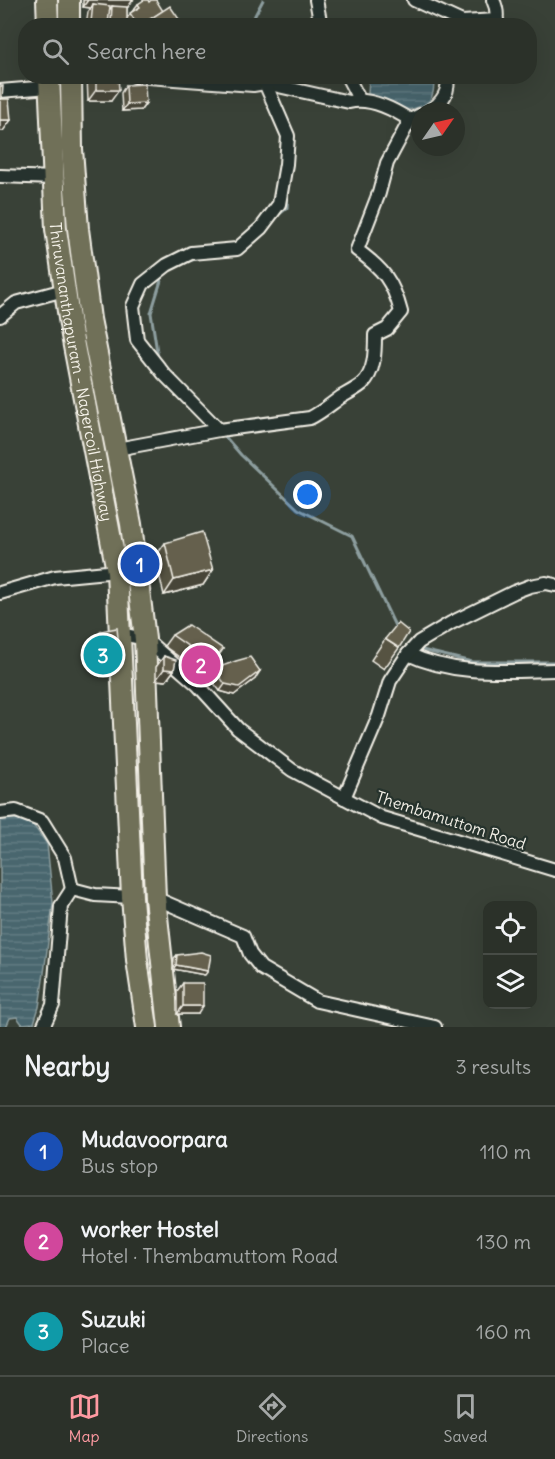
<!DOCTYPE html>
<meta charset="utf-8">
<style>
:root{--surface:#2b3129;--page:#333931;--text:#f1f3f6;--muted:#a6a9a8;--line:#474c46;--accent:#ff9aa2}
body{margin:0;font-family:Delius,sans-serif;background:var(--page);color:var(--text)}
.controls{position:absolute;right:18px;bottom:18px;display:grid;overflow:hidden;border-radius:12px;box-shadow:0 6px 24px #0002}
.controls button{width:54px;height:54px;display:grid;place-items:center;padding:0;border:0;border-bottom:2px solid var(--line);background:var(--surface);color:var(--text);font:30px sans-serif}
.compass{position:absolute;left:411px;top:102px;width:54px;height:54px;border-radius:50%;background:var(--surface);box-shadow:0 6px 24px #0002;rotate:56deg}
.you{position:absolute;left:308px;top:495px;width:21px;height:21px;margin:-15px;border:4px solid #fff;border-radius:50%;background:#1a73e8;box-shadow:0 0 0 9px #1a73e833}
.badge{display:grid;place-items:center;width:39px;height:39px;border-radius:50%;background:var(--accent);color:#fff;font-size:20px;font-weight:700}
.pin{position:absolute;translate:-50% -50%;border:3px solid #fff;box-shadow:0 2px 6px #0006}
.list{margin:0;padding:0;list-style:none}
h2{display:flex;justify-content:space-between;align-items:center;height:78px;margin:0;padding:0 24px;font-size:26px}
h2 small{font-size:20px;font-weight:400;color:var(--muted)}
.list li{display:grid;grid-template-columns:39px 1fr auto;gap:18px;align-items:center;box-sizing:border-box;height:90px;padding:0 24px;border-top:2px solid var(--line)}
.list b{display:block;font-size:22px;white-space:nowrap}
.list p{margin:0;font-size:20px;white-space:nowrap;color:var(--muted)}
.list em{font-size:20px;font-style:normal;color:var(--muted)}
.icon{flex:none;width:33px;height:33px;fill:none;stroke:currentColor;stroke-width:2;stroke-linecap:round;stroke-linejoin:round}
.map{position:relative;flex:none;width:555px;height:1027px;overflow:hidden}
.search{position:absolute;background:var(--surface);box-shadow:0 6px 24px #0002;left:18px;right:18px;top:18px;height:66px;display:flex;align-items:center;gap:15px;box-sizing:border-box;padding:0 21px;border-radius:24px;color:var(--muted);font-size:22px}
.sheet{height:348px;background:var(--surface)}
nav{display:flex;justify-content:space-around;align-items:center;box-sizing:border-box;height:84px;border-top:2px solid var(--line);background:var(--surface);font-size:16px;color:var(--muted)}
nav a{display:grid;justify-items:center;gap:3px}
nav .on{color:var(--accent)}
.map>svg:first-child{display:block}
.water{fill:url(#water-rules);stroke:#8d9e9f;stroke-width:1.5}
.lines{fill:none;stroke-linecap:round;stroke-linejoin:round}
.stream{stroke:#8d9e9f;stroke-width:3}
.street-casing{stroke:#f4f1e8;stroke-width:16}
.primary-casing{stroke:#f4f1e8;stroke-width:24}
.street{stroke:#26332d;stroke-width:12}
.primary{stroke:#706f59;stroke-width:20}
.wall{fill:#575343;stroke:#f4f1e8;stroke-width:1.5}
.shaded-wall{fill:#474437;stroke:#f4f1e8;stroke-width:1.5}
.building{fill:#65614e;stroke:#f4f1e8;stroke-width:1.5}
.labels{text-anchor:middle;stroke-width:4.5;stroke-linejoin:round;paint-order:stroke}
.street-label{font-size:16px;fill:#f4f1e8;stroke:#26332d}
</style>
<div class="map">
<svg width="555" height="1027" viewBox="0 0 555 1027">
<defs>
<pattern id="water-rules" width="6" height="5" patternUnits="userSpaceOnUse" patternTransform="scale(1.5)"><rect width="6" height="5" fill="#48666e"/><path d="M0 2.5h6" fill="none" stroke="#637c83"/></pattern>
</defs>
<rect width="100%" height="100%" fill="#394137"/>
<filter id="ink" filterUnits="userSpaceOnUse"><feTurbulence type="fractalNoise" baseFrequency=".0167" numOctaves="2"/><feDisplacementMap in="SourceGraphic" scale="12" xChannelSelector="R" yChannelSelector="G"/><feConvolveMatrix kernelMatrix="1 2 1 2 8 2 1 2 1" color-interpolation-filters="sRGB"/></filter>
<g filter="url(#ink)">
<g class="water">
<path d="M369 77H434C435 105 427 104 403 112L386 101 368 94Z"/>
<path d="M10 819H25L31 822 47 844 53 903 44 973 39 1007 34 1023 22 1024 17 1017 10 1018 6 1027H0V820Z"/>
</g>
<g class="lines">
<g class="stream">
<path d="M253 26 252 21 263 0"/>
<path d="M277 216 287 208 288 185"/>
<path d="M185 262 199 258"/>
<path d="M158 358 151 313 163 274"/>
<path d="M222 433 241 455 298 509 352 536 396 628"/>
<path d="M418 649 472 662H555"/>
</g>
<defs>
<g id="street">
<path d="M316 0 321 26"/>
<path d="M414 0 462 22 497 20"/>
<path d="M493 0C497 8 498 17 495 26"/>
<path d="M135 76 253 85 265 83 349 102C369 97 393 109 410 120"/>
<path d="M347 76 359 99"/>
<path d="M0 91 49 87"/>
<path d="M429 111C442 103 450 92 447 76"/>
<path d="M0 176 54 178"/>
<path d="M0 316 16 303 64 290"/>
<path d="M219 430 164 374 137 340 133 306 143 284 167 265 191 253 237 249 261 228 279 204 286 164 288 136 265 83"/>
<path d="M117 449 219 430 310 418C322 412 331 404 341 397 348 393 356 389 362 384 375 372 375 352 375 335L387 329 401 312C393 281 383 269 357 250L379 193 387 163 410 120 420 115"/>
<path d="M0 593 55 577 117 571"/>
<path d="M121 634 145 639 198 685 238 729 292 770 382 818 555 870"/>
<path d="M408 654C454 676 505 671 555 670"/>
<path d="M344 798 379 716 390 681 408 654 419 642 451 623 514 592 530 586 546 583 555 585"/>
<path d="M0 813 16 811 42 821 65 858 72 889 95 895 132 897"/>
<path d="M155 898 243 936 250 954 261 968 317 1001 435 1027"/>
<path d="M43 1027 53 1005 61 906 72 889"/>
</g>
<g id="primary">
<path d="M47 0 48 26"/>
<path d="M69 0V26"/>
<path id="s1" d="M49 76 56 229 70 325 117 571 132 897 137 960 147 1027"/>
<path d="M71 76 72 149 78 229 90 319 131 524 145 639 155 898 169 1027"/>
</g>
</defs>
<use href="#street" class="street-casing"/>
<use href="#primary" class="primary-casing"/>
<use href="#street" class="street"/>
<use href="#primary" class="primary"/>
</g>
<g class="wall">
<path d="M83 0H133L127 8V18L138 4 149 2 163 11 178 26H128L127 23 125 26H86L88 12 91 8 83 7Z"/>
<path d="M87 76H118L111 101H88Z"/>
<path d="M126 85 146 103 141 110 122 111 121 93Z"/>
<path d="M165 543 213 570 203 585 164 595 155 557Z"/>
<path d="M101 631 112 669H96L93 642Z"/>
<path d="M172 635 223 649 215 661 203 674 164 646Z"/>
<path d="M385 639 399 648 384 669 371 660Z"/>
<path d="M164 656 174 670 166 681 156 680V667Z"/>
<path d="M214 669 255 679 234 695 220 691 209 677Z"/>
<path d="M177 955 205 975 173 969 174 958Z"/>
<path d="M183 983 198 1014H177V991Z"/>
</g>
<g class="shaded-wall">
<path d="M88 0H133L125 11 112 6 110 9 93 4 91 8 83 7Z"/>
<path d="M150 19 146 26H140Z"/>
<path d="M91 22 108 24 107 26H88Z"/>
<path d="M111 22 127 23 125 26H109Z"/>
<path d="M96 90H119L111 101H88Z"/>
<path d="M146 103 141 110 122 111 127 104Z"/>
<path d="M0 120H11L3 131H0Z"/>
<path d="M213 570 203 585 164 595 174 580Z"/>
<path d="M223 649 215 661 203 674 211 662Z"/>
<path d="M104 657 120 658 112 669H96Z"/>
<path d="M164 669 174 670 166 681 156 680Z"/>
<path d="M260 671 255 679 234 695 220 691 225 684Z"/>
<path d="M176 965 208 971 205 975 173 969Z"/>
<path d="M183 1006H203L198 1014H177Z"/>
</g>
<g class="building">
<path d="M144 0H148L149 2 151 0H156L163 11 140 26H138L130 13 140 7 138 4Z"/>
<path d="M93 4 110 6 108 24 91 22Z"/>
<path d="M112 6 127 7V23L111 22Z"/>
<path d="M170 6 181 22 175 26H154L150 19Z"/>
<path d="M96 76H118L119 90H96Z"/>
<path d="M145 84 146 103 127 104 126 85Z"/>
<path d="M0 86H3L2 99H0Z"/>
<path d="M0 99H9L11 120H0Z"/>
<path d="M202 532 213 570 174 580 165 543Z"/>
<path d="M398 623 409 632 399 648 385 639Z"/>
<path d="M188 625 223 649 211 662 172 635Z"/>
<path d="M117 628 120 658 104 657 101 631Z"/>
<path d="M164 656 176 660 174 670 164 669Z"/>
<path d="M250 657 260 671 239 687 225 684 214 669 236 661Z"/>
<path d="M201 952 211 955 208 971 176 965 177 955Z"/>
<rect x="183" y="983" width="20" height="23"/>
</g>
</g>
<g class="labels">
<g class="street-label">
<text dy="6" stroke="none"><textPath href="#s1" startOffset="298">Thiruvananthapuram - Nagercoil Highway</textPath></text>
<text transform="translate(451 820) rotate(18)" y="6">Thembamuttom Road</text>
</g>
</g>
</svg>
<div class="controls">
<button><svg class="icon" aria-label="locate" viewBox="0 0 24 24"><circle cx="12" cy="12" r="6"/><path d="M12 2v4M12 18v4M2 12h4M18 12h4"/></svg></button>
<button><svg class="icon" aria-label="layers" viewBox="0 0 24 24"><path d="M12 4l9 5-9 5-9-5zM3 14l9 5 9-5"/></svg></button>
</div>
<svg class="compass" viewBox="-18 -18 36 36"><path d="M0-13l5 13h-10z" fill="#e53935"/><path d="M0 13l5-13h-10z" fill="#a6a9a8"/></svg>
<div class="you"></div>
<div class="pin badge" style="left:140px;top:564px;background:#1a4fb4">1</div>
<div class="pin badge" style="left:201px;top:665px;background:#d1479c">2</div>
<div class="pin badge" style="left:103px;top:655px;background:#0f9aa8">3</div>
<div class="search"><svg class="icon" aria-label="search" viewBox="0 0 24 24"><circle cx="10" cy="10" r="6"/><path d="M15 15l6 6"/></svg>Search here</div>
</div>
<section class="sheet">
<h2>Nearby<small>3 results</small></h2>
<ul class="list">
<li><span class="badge" style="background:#1a4fb4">1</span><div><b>Mudavoorpara</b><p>Bus stop</p></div><em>110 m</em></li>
<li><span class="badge" style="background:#d1479c">2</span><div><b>worker Hostel</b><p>Hotel · Thembamuttom Road</p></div><em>130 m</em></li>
<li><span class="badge" style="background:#0f9aa8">3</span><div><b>Suzuki</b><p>Place</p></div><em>160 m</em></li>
</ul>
</section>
<nav>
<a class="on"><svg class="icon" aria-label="map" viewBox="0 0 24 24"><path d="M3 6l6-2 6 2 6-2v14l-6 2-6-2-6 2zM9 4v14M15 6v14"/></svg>Map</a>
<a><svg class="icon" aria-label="directions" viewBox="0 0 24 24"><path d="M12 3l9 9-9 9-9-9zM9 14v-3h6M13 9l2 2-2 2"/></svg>Directions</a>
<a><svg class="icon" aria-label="saved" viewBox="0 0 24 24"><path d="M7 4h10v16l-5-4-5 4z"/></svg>Saved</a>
</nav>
